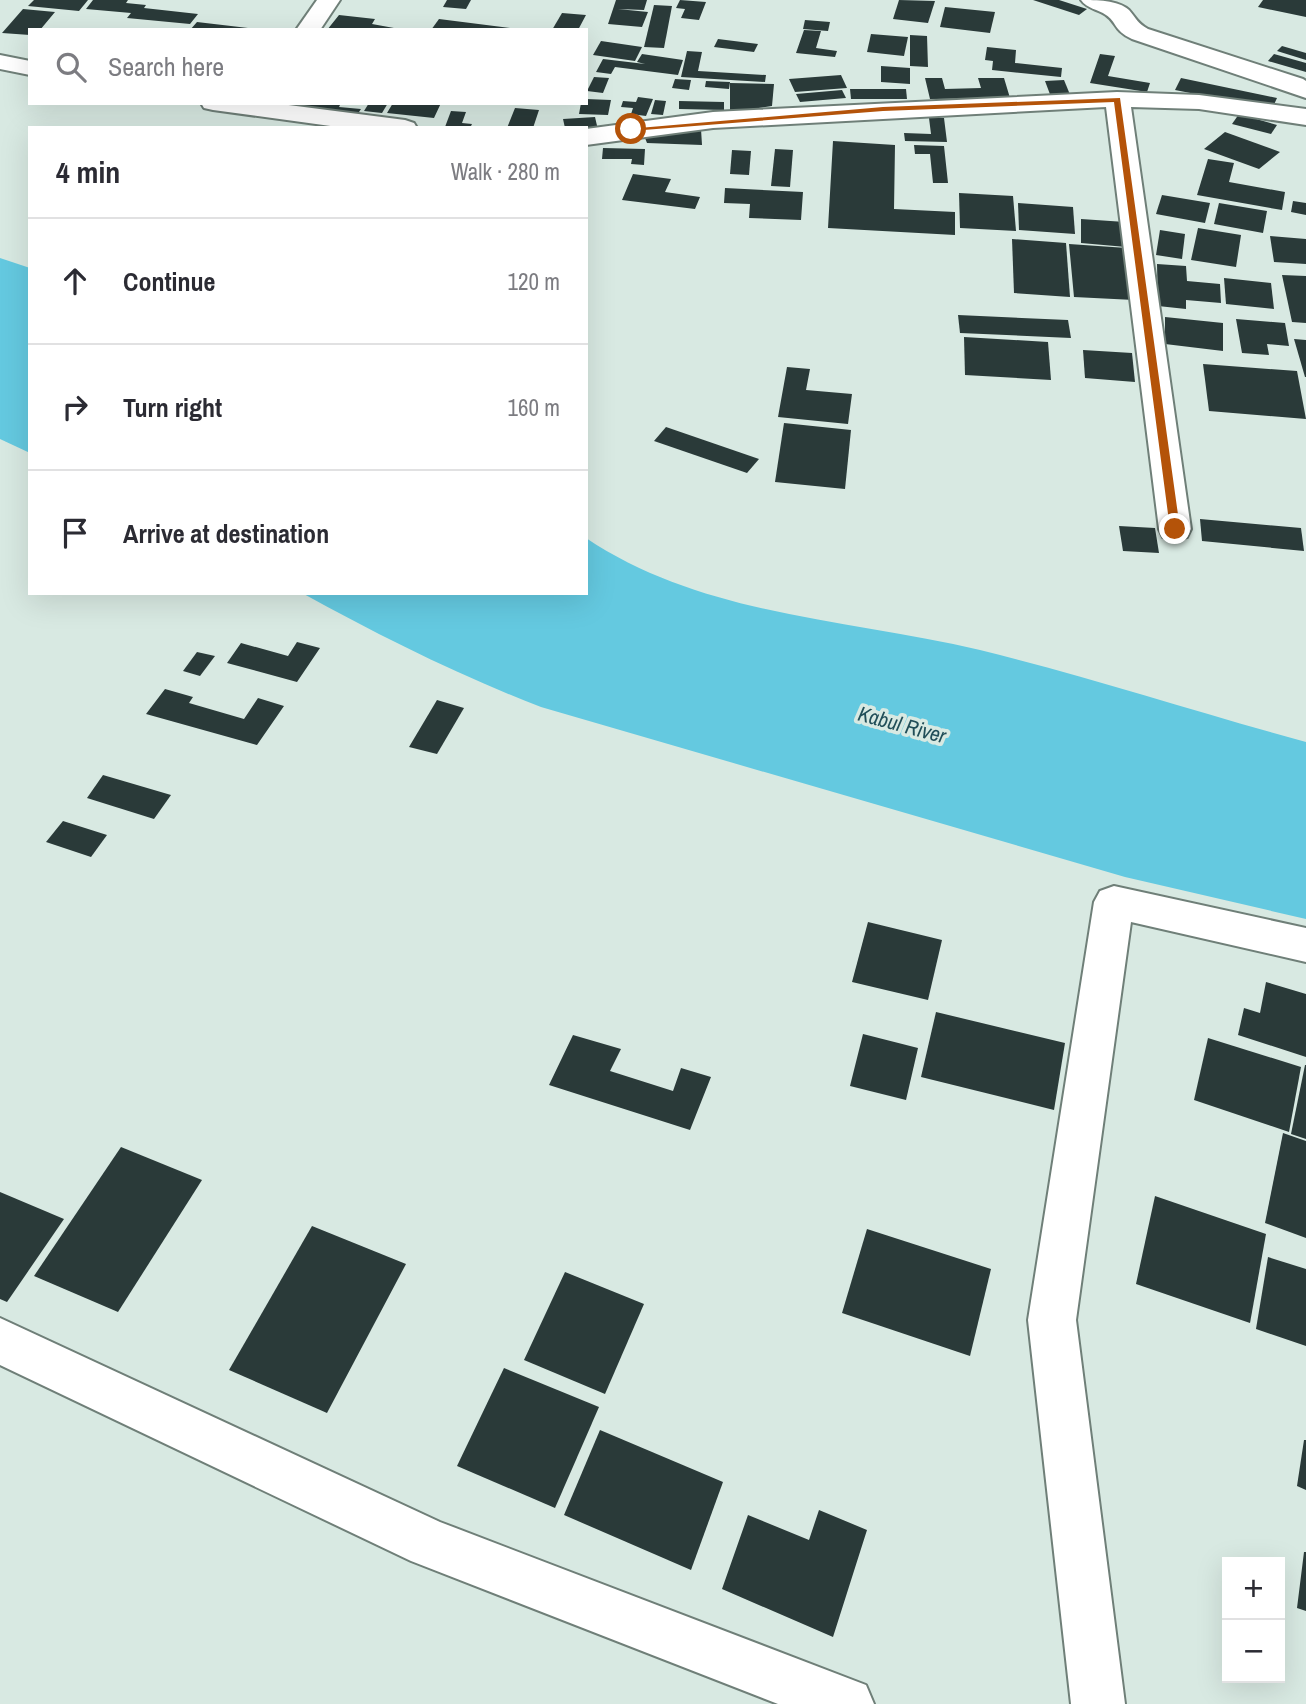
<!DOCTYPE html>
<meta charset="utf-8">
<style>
:root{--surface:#fff;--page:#f7f7f7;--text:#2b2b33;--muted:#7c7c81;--line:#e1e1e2}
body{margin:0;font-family:"Archivo Narrow",sans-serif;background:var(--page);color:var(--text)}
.controls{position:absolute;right:21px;bottom:21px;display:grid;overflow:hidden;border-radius:0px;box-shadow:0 7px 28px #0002}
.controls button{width:63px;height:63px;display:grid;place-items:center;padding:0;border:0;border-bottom:2px solid var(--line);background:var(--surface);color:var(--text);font:35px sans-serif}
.stop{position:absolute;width:21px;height:21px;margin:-16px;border:5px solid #b45309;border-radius:50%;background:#fff}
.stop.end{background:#b45309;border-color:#fff;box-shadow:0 2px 7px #0008}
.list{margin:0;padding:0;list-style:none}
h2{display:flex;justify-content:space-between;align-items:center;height:91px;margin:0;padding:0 28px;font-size:30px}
h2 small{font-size:23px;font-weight:400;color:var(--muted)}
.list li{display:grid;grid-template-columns:46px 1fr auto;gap:21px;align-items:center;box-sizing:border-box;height:126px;padding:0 28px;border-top:2px solid var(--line)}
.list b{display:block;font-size:26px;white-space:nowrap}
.list em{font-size:23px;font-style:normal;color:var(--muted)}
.icon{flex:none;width:38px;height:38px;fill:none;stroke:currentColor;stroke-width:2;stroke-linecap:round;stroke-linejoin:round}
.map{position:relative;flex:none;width:1306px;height:1704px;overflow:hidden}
.search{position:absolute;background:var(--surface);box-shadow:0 7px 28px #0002;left:28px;top:28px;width:560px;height:77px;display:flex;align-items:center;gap:18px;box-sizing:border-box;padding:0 24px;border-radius:0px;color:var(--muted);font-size:26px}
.panel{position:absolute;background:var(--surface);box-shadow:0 7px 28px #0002;left:28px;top:126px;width:560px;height:469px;border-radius:0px}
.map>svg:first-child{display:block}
.water{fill:#64c9e0}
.building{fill:#2a3a39}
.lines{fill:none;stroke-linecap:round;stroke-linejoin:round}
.minor-casing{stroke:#6f7f78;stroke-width:4}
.minor{fill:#fff;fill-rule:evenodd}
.route{fill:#b45309}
.labels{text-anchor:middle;stroke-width:7;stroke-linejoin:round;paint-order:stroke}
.water-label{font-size:21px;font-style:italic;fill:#214e58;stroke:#d8e9e2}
</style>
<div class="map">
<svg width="1306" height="1704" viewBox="0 0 1306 1704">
<rect width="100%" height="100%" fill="#d8e9e2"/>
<g class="water">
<path d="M0 258 30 268V453L0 439Z"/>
<path d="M586 538C702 616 848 619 980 650 1090 677 1197 712 1306 742V919L1125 877 541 707C458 675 380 636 302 593H586Z"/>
</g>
<g class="building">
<path d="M34 0H88L79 11 28 6Z"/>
<path d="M93 0H128L126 3 146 5 144 8 198 14 190 24 127 18 131 13 86 9Z"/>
<path d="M447 0H471L466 9 443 7Z"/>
<path d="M616 0H647L644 10 618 9 648 12 642 27 608 24Z"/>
<path d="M680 0 706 2 699 20 681 18 685 9 676 8Z"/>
<path d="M899 0 935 1 928 23 893 19Z"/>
<path d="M1033 0H1059L1087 9 1079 15Z"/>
<path d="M1263 0H1306V17L1258 7Z"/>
<path d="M654 5 672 6 664 48 644 47Z"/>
<path d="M945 7 995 12 990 33 940 27Z"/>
<path d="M23 9 55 12 40 30H30V35L2 33Z"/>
<path d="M562 13 586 15 578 30H552Z"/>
<path d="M339 15 375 19 372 24 405 30H327Z"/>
<path d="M439 19 510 28V30H431Z"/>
<path d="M805 20 830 22 828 31 803 29Z"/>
<path d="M197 22 248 28V30H190Z"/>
<path d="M804 30 821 31 816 48 837 51 835 57 796 53Z"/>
<path d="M871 34 908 37 904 56 867 52Z"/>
<path d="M910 35 927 36 928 67 910 66Z"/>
<path d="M718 39 758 44 754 52 714 47Z"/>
<path d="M601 41 642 47 635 61 593 55Z"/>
<path d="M1282 46 1306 53V60L1277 51Z"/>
<path d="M987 47 1016 50 1015 63 1062 68 1061 77 992 70 993 61 985 60Z"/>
<path d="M687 51 702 52 698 71 766 75 765 82 681 77Z"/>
<path d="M642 54 683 60 678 75 615 67 611 74 596 72 603 59 645 64 637 62Z"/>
<path d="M1100 54 1115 56 1108 76 1150 83 1147 92 1090 83Z"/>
<path d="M1274 54 1306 63V72L1268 61Z"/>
<path d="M881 66 910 68V84L881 82Z"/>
<path d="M841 75 847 88 795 92 789 79Z"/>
<path d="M594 77 609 78 603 93 587 91Z"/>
<path d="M925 78H942L945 89 981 88 978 78H1004L1010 98 930 99Z"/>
<path d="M1181 78 1277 98 1272 109 1175 90Z"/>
<path d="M675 79 691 80 689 90 672 88Z"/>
<path d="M1064 80 1071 97H1051L1045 81Z"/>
<path d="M706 81 730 82 729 89 705 87Z"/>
<path d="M730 83 774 84 772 106 730 112Z"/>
<path d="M850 89H906L907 99H851Z"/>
<path d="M842 90 846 98 800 102 796 94Z"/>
<path d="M638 97 653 99 646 116 631 114 633 108 621 107 623 101 636 102Z"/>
<path d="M586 99 611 100 608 115 579 114 581 103H586Z"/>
<path d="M655 100 666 101 663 115 651 114Z"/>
<path d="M679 101 724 102V110L679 109Z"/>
<path d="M275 103H341L339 107 361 109 355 118Z"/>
<path d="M369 103H388L382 113 364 111Z"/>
<path d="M393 103H441L434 118 387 113Z"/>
<path d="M515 108 539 110 533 128H507Z"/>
<path d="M451 111 466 112 462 123 472 124 470 128 445 127Z"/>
<path d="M1239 114 1277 125 1271 134 1232 124Z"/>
<path d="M595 117 598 130 565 128 563 119Z"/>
<path d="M929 118H944L947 142 905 141 904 133 931 134Z"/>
<path d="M701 129 702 145 647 143 643 133Z"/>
<path d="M1225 132 1280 152 1259 169 1204 149Z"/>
<path d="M833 141 895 145 894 209 955 212V235L828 228Z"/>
<path d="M914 145 944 146 948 183H933L930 154H915Z"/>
<path d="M603 148 645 149 644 165 631 164 632 159H602Z"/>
<path d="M775 149 793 150 790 187 771 186Z"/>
<path d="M732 150 751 151 749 175 730 174Z"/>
<path d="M1208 159 1234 163 1229 182 1285 192 1282 210 1197 195Z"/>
<path d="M633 174 671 179 665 192 700 197 695 209 622 200Z"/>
<path d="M725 188 803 192 801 220 749 218 750 204 724 203Z"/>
<path d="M959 193 1013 196 1016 231 960 228Z"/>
<path d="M1162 195 1210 203 1205 223 1156 214Z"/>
<path d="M1293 201 1306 203V215L1291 212Z"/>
<path d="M1018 203 1073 207 1075 234 1019 230Z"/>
<path d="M1219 203 1267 211 1263 233 1214 224Z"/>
<path d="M1081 219 1125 222 1126 247 1081 243Z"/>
<path d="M1198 228 1241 235 1236 267 1191 260Z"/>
<path d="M1160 230 1185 234 1182 259 1156 255Z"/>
<path d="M1270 236 1306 239V264L1274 262Z"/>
<path d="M1012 239 1066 243 1070 297 1014 293Z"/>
<path d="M1069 244 1127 248 1134 300 1074 297Z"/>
<path d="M1157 264 1186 266 1187 281 1220 284 1221 303 1186 300V309L1158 306Z"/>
<path d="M1282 275 1306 276V323L1292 322Z"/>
<path d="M1224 278 1271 283 1274 309 1226 304Z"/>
<path d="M958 315 1068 320 1071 338 960 333Z"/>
<path d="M1165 317 1223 323V351L1165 344Z"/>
<path d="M1236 319 1285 323 1289 346 1267 344 1269 355 1242 353Z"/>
<path d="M964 337 1048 342 1051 380 965 375Z"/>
<path d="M1294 339 1306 340V377H1305Z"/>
<path d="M1083 350 1132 353 1135 382 1085 378Z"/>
<path d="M1203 364 1297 371 1306 419 1209 411Z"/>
<path d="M787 367 810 369 806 390 852 394 848 424 778 417Z"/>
<path d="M784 423 851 430 845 489 775 482Z"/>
<path d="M666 427 759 459 747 473 654 441Z"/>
<path d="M1200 519 1301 528 1304 551 1202 541Z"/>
<path d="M1119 526 1155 528 1159 553 1123 551Z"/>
<path d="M297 642 320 648 297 682 227 663 241 643 288 656Z"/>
<path d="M197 652 215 656 200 676 183 671Z"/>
<path d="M165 689 193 697 189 703 244 719 258 698 284 706 257 745 146 714Z"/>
<path d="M437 700 464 708 437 754 409 747Z"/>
<path d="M103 775 171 795 154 819 87 798Z"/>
<path d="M63 821 107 835 91 857 46 842Z"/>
<path d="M868 922 942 940 928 1000 852 982Z"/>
<path d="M1266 982 1306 994V1057L1238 1035 1244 1008 1260 1013Z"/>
<path d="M936 1012 1065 1043 1054 1110 921 1077Z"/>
<path d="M863 1034 918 1048 906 1100 850 1086Z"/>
<path d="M573 1035 621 1049 610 1071 673 1091 681 1068 711 1077 690 1130 549 1085Z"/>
<path d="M1208 1038 1301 1067 1289 1132 1194 1100Z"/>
<path d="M1305 1065H1306V1139L1291 1134Z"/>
<path d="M1283 1133 1306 1141V1238L1265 1223Z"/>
<path d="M121 1147 202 1180 118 1312 34 1276Z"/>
<path d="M0 1192 64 1219 7 1302 0 1299Z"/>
<path d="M1155 1196 1266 1234 1250 1323 1136 1284Z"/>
<path d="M312 1226 406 1264 327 1413 229 1370Z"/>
<path d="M867 1229 991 1269 970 1356 842 1313Z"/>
<path d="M1268 1257 1306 1269V1346L1256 1329Z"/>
<path d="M565 1272 644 1304 605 1394 524 1360Z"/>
<path d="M504 1368 599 1407 555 1508 457 1466Z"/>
<path d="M600 1430 723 1482 691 1570 564 1515Z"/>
<path d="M1304 1440H1306V1490L1297 1486Z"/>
<path d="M819 1510 867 1530 833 1637 722 1589 748 1515 809 1540Z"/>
<path d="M1304 1552H1306V1611L1297 1608Z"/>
</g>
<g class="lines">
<defs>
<g id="minor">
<path d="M317 0H340L320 30H296Z"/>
<path d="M1081 0C1096 0 1118 0 1129 10 1137 19 1137 23 1148 29L1303 79 1306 81V98L1132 39C1113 30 1117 22 1106 15 1098 9 1087 9 1081 0Z"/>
<path d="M0 55 30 61V75L0 69Z"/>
<path d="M1117 92 1199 95 1306 109V125L1199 109 1131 107 1191 529 1187 537 1175 540 1163 537 1159 529 1106 107 713 128 586 145V129L713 112Z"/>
<path d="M201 103H273L405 120 414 123 417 128H345L213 110 204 108Z"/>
<path d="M1114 886 1306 928V962L1131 922 1076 1320 1125 1704H1071L1028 1320 1094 902 1100 891Z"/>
<path d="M0 1318 440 1522 866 1685 874 1704H778L411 1561 0 1365Z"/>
</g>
</defs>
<use href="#minor" class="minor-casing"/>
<use href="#minor" class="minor"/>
</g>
<path class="route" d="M1120 98 1180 529 1175 532 1170 529 1114 102 883 111 631 131 627 129 883 107Z"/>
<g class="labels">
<g class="water-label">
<text transform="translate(902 725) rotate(15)" y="7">Kabul River</text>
</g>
</g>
</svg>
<div class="controls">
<button>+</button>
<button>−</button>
</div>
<div class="stop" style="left:631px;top:129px"></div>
<div class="stop end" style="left:1175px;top:529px"></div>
<div class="search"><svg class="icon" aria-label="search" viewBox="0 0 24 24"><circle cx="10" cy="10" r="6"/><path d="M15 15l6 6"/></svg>Search here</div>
<section class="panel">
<h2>4 min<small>Walk · 280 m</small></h2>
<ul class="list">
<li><svg class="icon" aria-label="ahead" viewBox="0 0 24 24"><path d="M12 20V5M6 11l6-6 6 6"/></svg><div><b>Continue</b></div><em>120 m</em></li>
<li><svg class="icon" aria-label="right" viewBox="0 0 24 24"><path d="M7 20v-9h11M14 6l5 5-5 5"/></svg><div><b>Turn right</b></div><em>160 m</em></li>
<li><svg class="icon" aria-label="arrive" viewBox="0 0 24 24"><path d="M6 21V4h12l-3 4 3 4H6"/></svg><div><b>Arrive at destination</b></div></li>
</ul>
</section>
</div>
